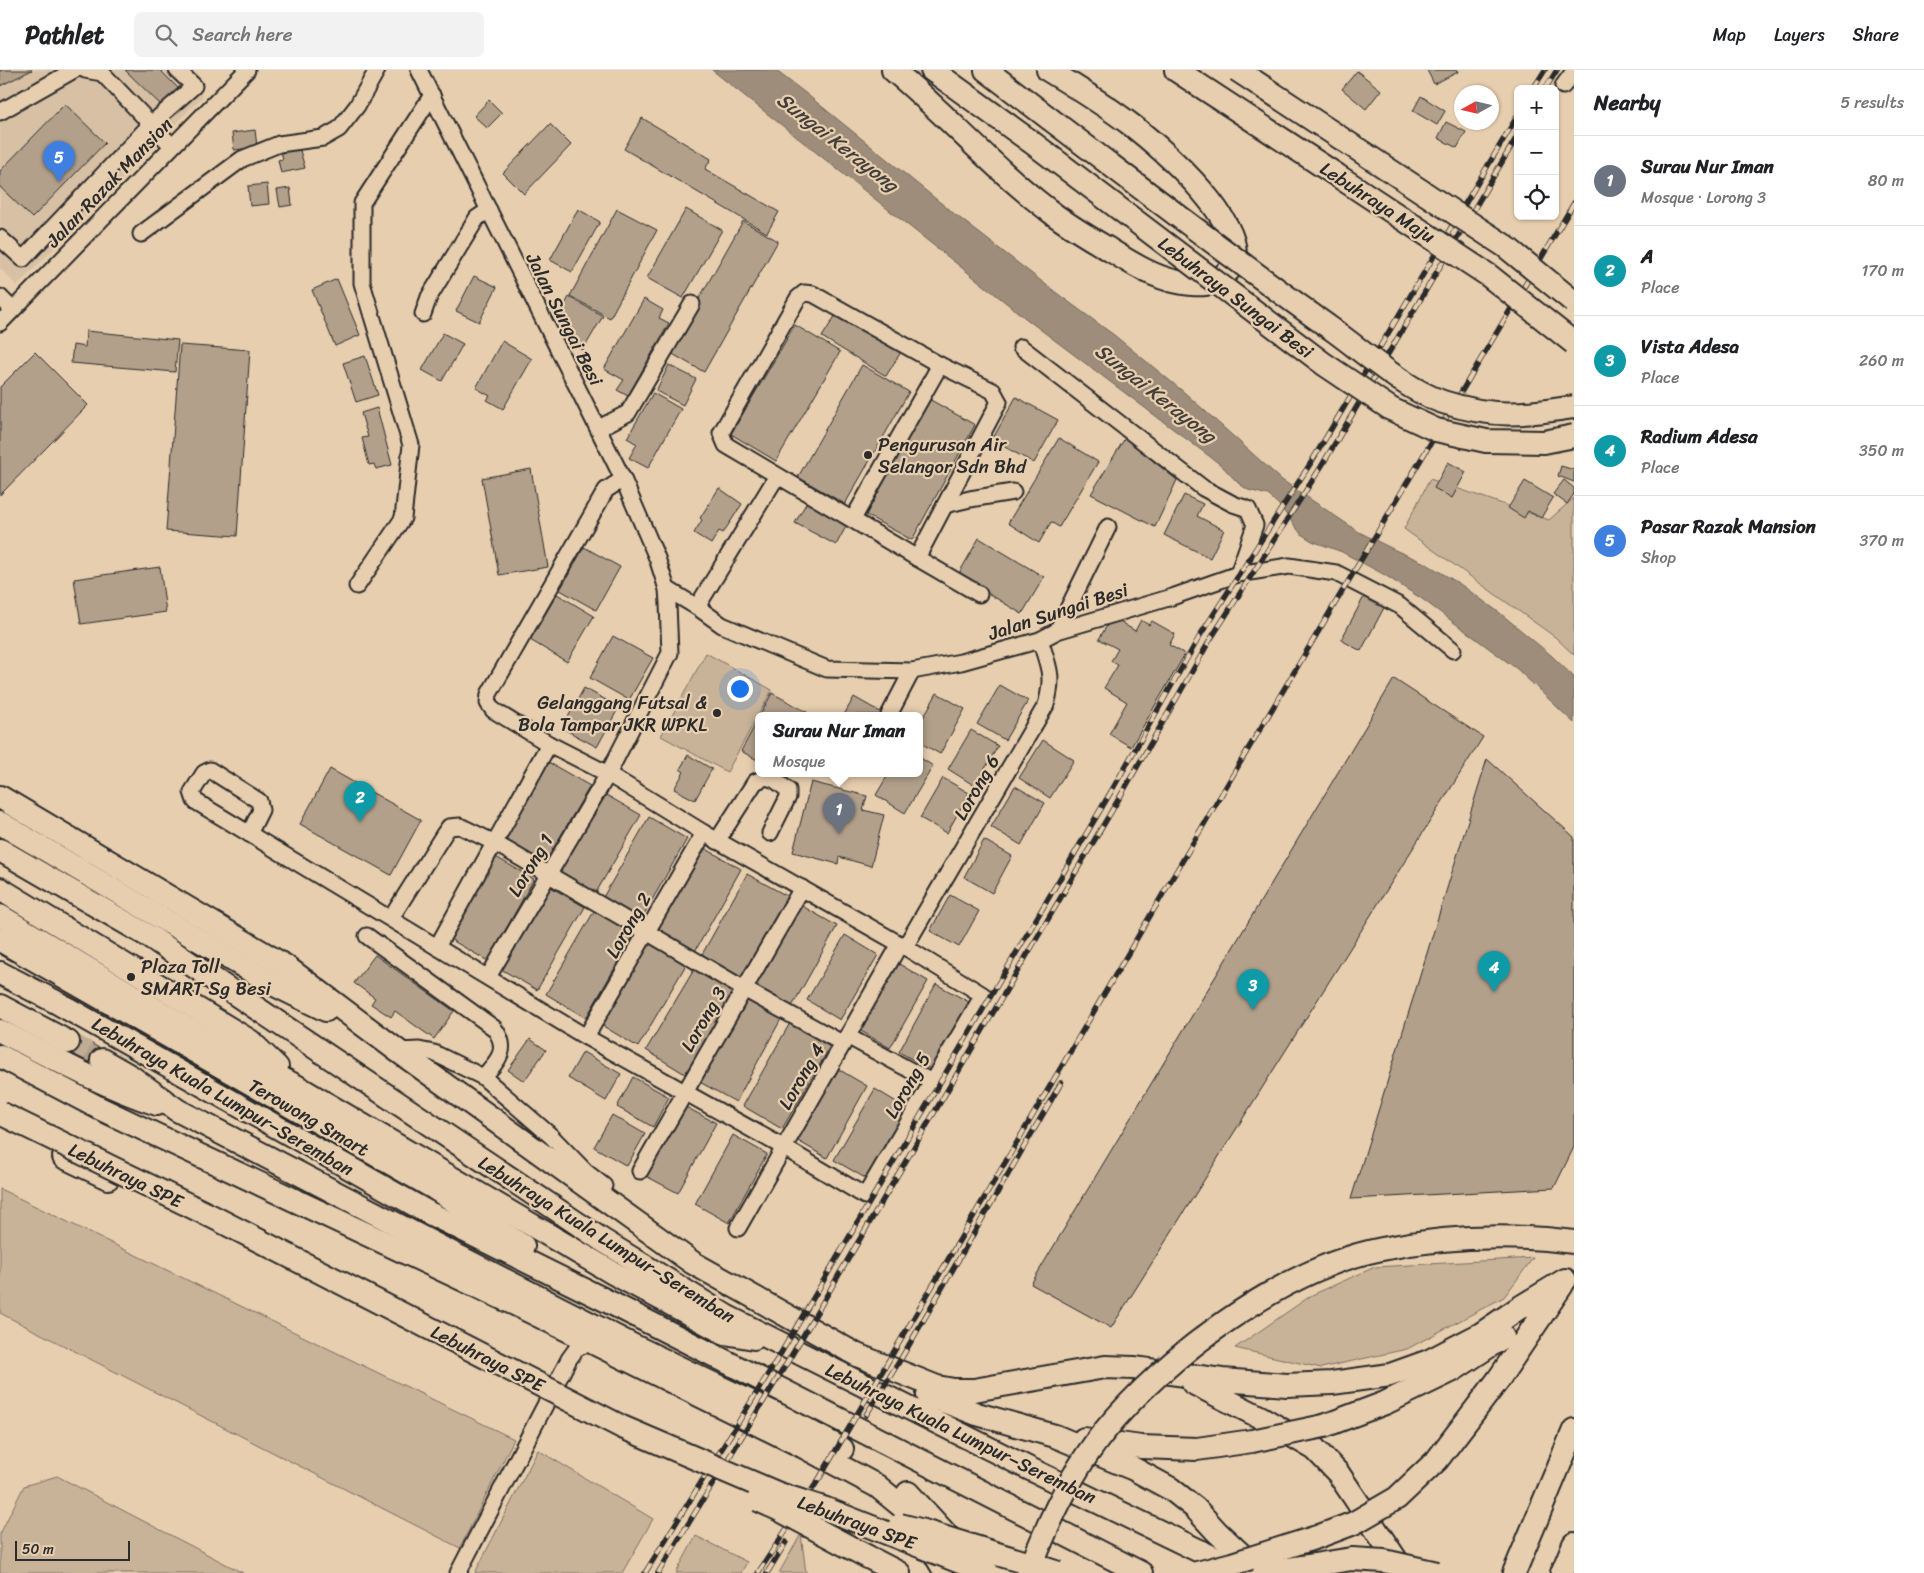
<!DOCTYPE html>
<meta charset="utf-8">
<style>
:root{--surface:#fff;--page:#f2f2f2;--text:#202124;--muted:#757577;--line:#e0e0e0;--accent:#2b2b2b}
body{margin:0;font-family:Sriracha,sans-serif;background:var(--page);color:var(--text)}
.controls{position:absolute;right:15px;top:15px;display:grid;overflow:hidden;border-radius:8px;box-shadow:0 1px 4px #0004}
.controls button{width:45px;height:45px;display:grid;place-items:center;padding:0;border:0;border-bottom:1px solid var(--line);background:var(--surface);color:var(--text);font:25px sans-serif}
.compass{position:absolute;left:1454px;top:15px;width:45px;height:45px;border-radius:50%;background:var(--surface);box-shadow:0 1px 4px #0004;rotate:262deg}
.scale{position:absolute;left:15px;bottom:12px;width:115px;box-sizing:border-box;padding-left:5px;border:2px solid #2b2b2b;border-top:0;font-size:14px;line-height:18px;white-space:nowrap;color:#2b2b2b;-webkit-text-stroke:4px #e7ceaf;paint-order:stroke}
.you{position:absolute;left:739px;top:618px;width:18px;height:18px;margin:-12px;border:4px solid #fff;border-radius:50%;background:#1a73e8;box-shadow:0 0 0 8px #1a73e833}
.badge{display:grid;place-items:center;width:32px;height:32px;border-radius:50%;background:var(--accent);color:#fff;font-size:16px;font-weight:700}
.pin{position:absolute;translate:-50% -41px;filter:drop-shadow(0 1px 2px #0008)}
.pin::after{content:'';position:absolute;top:26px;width:18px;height:15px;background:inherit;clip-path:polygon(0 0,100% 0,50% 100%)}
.popup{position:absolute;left:755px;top:642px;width:168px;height:65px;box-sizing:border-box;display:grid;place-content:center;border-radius:8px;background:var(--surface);filter:drop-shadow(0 1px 4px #0005);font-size:16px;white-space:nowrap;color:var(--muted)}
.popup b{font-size:19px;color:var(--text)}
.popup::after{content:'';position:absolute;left:50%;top:100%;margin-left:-10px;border:10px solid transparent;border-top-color:var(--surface)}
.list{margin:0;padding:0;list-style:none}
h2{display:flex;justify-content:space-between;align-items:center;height:65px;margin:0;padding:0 20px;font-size:21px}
h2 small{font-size:16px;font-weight:400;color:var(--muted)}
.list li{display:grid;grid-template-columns:32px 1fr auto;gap:15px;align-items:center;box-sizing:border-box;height:90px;padding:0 20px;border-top:1px solid var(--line)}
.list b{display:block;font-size:19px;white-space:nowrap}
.list p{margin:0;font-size:16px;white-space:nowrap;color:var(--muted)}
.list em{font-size:16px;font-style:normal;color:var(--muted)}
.icon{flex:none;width:28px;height:28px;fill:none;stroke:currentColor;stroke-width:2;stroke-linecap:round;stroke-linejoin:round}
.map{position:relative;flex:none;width:1574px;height:1503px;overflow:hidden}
header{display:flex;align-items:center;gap:30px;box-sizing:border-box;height:70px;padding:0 25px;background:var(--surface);border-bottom:1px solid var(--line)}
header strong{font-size:24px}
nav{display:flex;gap:28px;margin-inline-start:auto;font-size:18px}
.search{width:350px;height:45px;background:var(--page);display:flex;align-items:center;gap:12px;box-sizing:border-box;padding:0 18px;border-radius:8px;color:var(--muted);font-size:19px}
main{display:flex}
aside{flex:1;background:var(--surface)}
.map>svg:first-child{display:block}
.built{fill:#d7c0a4}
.green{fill:#c8b399;stroke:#7a6f62}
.water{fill:#9d8d7a;stroke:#6f665a}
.building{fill:#b2a08b;stroke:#2b2b2b}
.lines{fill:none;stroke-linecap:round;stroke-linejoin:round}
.highway-tunnel{stroke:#c1ad95;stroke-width:22;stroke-dasharray:22 11;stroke-linecap:butt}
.minor-casing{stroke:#2b2b2b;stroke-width:19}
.highway-casing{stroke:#2b2b2b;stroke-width:26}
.minor{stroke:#e7ceaf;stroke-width:15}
.highway{stroke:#e7ceaf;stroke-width:22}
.rail-casing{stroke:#2b2b2b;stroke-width:5.5}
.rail{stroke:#e7ceaf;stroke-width:4;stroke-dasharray:11;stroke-linecap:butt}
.highway-bridge-casing{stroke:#2b2b2b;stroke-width:26;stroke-linecap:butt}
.highway-bridge{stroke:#e7ceaf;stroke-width:22}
.poi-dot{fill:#2b2b2b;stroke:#e7ceaf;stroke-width:2}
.labels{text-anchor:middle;stroke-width:4.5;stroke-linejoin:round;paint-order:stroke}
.street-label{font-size:19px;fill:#2b2b2b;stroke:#e7ceaf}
.poi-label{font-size:19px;fill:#2b2b2b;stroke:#e7ceaf;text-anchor:start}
.water-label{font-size:20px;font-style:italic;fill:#423f3b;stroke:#e7ceaf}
</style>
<header>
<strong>Pathlet</strong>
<div class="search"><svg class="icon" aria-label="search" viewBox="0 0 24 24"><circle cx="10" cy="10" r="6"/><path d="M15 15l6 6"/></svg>Search here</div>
<nav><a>Map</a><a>Layers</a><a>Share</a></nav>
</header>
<main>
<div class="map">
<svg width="1574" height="1503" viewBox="0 0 1574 1503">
<rect width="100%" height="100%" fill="#e7ceaf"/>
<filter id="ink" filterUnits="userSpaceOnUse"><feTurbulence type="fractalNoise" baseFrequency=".02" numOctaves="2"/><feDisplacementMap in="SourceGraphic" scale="10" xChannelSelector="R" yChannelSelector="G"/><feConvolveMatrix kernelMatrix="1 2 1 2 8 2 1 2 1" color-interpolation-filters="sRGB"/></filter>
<g filter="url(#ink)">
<path class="built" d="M0 0H178L203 26 17 216 0 198Z"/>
<g class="green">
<path d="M1430 409 1549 450 1574 428V585L1555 567 1404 459Z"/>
<path d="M706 583 772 620 727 702 661 666Z"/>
<path d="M0 1119 514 1369 460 1478 0 1243Z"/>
<path d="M1533 1188 1504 1227 1407 1279 1321 1298 1235 1278 1312 1225 1375 1197Z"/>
<path d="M538 1380 653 1449 622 1503H475Z"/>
<path d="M57 1406 243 1503H0V1464L24 1416Z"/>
<path d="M801 1464 806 1503H779Z"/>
<path d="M696 1466 747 1492 741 1503H676Z"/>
</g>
<path class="water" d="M712 0H775L804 22 952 142 1058 224 1114 265 1185 323 1282 410 1359 462 1395 480 1425 493 1460 514 1500 543 1552 586 1574 607V653L1517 599 1422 529 1383 504 1342 482 1312 471 1301 464 1279 435 1268 425 1248 420 1238 413 1221 395 1029 251Z"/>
<g class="building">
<path d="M0 0H32L0 16Z"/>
<path d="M125 0H160L181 21 164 38Z"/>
<path d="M1427 0H1457L1458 2 1434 14Z"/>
<path d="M1357 1 1381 20 1366 39 1342 19Z"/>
<path d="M1421 26 1445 41 1437 55 1413 41Z"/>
<path d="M489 30 502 43 487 58 474 46Z"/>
<path d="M65 34 105 73 32 148 0 117V101Z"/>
<path d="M642 48 711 89 705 99 779 142 767 163 624 79Z"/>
<path d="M1446 52 1466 62 1457 78 1438 68Z"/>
<path d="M550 54 571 75 524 124 503 103Z"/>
<path d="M255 60 257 77 234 80 232 63Z"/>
<path d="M299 77 305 98 281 103 278 90 283 89 281 82Z"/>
<path d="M267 114 269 134 250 136 248 116Z"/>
<path d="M290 118 292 135 280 137 277 120Z"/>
<path d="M578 139 600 152 572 202 550 190Z"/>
<path d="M617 139 657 160 610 248 570 226Z"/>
<path d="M686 139 722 160 683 228 647 208Z"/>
<path d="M743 151 778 171 704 302 669 282Z"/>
<path d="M474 206 497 217 479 252 456 241Z"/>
<path d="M337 209 360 265 335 276 312 220Z"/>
<path d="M569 227 603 246 583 280 566 270 559 252 562 247 559 246Z"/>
<path d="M644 229 663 240 659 248 669 253 628 326 617 320 624 310 604 299Z"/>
<path d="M837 243 901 282 886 306 822 267Z"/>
<path d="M795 255 840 282 776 391 731 364Z"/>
<path d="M86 261 178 270 175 302 71 293 73 275 85 277Z"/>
<path d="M443 263 463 274 442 311 422 300Z"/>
<path d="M502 271 532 289 503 339 487 330 490 326 476 318Z"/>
<path d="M180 275 250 280 237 466 166 461Z"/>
<path d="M35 282 88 335 0 425V317Z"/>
<path d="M365 286 378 325 356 332 343 293Z"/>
<path d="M669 295 696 309 683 335 656 321Z"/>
<path d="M862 295 909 322 845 434 798 407Z"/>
<path d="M653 323 681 339 648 398 629 388 637 374 627 368Z"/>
<path d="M1016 327 1058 350 1034 393 992 370Z"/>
<path d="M929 329 975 355 912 470 866 445Z"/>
<path d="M377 338 392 395 376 399 374 394 369 395 362 368 368 367 361 343Z"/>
<path d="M1059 368 1098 392 1059 457 1051 452 1039 473 1008 453Z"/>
<path d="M1125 368 1177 410 1155 457 1091 424Z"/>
<path d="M1448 392 1466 402 1452 428 1434 418Z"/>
<path d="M1561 396 1574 400V412L1558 406Z"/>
<path d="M531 399 548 497 499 505 482 408Z"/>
<path d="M1564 410 1574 418V424L1567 434 1553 424Z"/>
<path d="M1525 411 1553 428 1541 448 1528 441 1524 448 1508 438Z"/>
<path d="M719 418 742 434 723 463 719 461 711 474 694 463 702 450 700 448Z"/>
<path d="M1184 425 1203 434 1197 446 1224 460 1210 488 1164 465Z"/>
<path d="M808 430 848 453 836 475 795 453Z"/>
<path d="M979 468 1044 507 1022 544 958 505Z"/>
<path d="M584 477 620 497 596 540 560 520Z"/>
<path d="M160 497 166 542 81 554 74 509Z"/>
<path d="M1367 521 1387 532 1361 581 1341 570Z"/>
<path d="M557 524 594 546 567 592 530 570Z"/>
<path d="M1112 547 1135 561 1141 550 1149 555 1152 551 1175 564 1169 575 1185 584 1131 677 1109 664 1127 632 1104 618 1118 595 1111 591 1118 579 1099 569Z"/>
<path d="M613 566 653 588 629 630 590 608Z"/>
<path d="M1394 609 1483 667 1111 1258 1031 1214Z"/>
<path d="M1000 615 1028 631 1005 670 977 654Z"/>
<path d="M584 618 619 637 597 677 562 658Z"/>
<path d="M772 623 807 642 805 645H760Z"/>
<path d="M937 623 965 639 940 684 919 672V655Z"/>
<path d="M854 627 884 644V645H844Z"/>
<path d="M759 648V691L741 681Z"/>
<path d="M971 660 998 676 975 716 948 699Z"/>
<path d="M1043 670 1074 690 1050 728 1019 708Z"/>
<path d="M688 685 712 699 695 730 674 719 684 702 680 699Z"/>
<path d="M919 687 933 696 905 743 876 725 889 703H919Z"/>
<path d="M1487 689 1574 767V1077L1554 1118 1351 1129Z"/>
<path d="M548 692 590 716 543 796 501 772Z"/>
<path d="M330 699 421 750 391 805 300 754Z"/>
<path d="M943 708 969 723 947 763 920 748Z"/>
<path d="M811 712 867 726 863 740 884 745 871 796 839 787 838 794 793 782Z"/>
<path d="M1015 716 1045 733 1021 775 991 757Z"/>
<path d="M601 722 641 745 594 826 554 803Z"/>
<path d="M649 747 687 769 640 851 602 829Z"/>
<path d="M984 770 1012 786 992 823 964 807Z"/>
<path d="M701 776 741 799 693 885 653 862Z"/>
<path d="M494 786 534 809 488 891 448 868Z"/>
<path d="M747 804 787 826 740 910 700 888Z"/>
<path d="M547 815 585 837 537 920 499 898Z"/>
<path d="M950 825 979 841 959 877 930 861Z"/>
<path d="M797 833 837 856 790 940 750 917Z"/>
<path d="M596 838 636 861 586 948 546 924Z"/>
<path d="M845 865 878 885 840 950 807 930Z"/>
<path d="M647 870 687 893 638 977 598 953Z"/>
<path d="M375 885 454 941 434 969 395 941 391 947 371 934 375 928 354 913Z"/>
<path d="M894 891 928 911 890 978 856 958Z"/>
<path d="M695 898 735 922 685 1004 646 980Z"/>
<path d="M936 914 969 932 932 1000 899 982Z"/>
<path d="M741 927 781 949 736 1032 696 1010Z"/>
<path d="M790 953 830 977 782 1059 743 1036Z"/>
<path d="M73 963 106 982 94 1004 61 985Z"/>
<path d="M530 969 546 980 524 1011 508 1000Z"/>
<path d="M583 982 621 1004 606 1031 568 1008Z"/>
<path d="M833 996 867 1016 827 1088 793 1068Z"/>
<path d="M633 1007 669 1027 653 1057 617 1037Z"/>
<path d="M875 1019 908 1039 867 1109 834 1090Z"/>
<path d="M682 1035 716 1053 678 1123 644 1105Z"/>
<path d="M612 1045 645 1064 627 1096 594 1077Z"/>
<path d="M733 1065 767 1084 729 1153 695 1134Z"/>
</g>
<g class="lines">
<path class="highway-tunnel" d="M68 972 102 990"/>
<defs>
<g id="minor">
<path d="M85 0 102 3 172 76"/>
<path d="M419 0 623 409 657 488 667 519 668 534 670 583 608 704 488 907"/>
<path d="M1563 16 1574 1"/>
<path d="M0 42 74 0"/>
<path d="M141 164 242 89 279 74 323 68 339 59 357 36 377 0"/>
<path d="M0 168 23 189 151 54 194 16 177 0"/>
<path d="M804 223 813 224 940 295 993 321 999 332 917 488 726 375 721 363 798 228Z"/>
<path d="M0 227 12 239"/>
<path d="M423 244 429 227 477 148 489 140"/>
<path d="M0 253 247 0"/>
<path d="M1021 277 1203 418 1233 434 1248 439 1255 455 1238 504"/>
<path d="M599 358 628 343 692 234"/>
<path d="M945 435 970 429 1013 422"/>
<path d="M853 449 940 295"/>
<path d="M917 488 979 524"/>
<path d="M357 516 403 448 411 375 362 213V133L432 25"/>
<path d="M667 519 697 537 722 555 827 599 912 601 961 592 1040 570 1057 561 1172 527 1238 504 1289 496 1336 503 1400 536 1453 580"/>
<path d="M697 537 777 406"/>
<path d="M1057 561 1108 457"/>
<path d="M889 645 912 601"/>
<path d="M249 764 261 740 259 731 210 700 204 703 192 722 195 731 586 967 783 1077 865 1126 983 925 905 877 704 763 608 704 549 674 493 640 488 633 489 624 606 420 623 409"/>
<path d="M717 771 755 712 766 707 775 710 788 720V727L770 763"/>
<path d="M391 848 444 764 449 757 460 756 493 772 744 919 842 973"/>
<path d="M367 866 494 958C510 979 498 991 483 1007"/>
<path d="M437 877 549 674"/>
<path d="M905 877 1046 635C1054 607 1049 597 1040 570"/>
<path d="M847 966 932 1012"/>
<path d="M586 967 704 763"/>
<path d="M398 981 419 980 434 983 483 1007 551 1066 586 1102 604 1116"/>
<path d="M640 1101 802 818"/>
<path d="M738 1158 900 874"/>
<path d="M458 1503 569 1289 577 1278 592 1272"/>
</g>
<g id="highway">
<path d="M893 0C946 44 992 97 1047 139 1067 155 1088 167 1110 180 1131 193 1153 207 1178 212 1199 216 1215 217 1229 200 1260 162 1157 74 1130 54 1104 34 1076 17 1048 0"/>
<path d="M932 0 1030 71"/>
<path d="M986 0 1050 49"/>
<path d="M1176 0 1335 104"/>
<path d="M0 727 285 896 398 981 693 1193 857 1285 937 1317 954 1320H974L1105 1297 1134 1298 1222 1310 1287 1315 1332 1313 1390 1305 1429 1291 1481 1264 1519 1238 1565 1210"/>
<path d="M0 753 275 915 326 940"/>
<path d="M0 780 152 868 602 1170 726 1246 1028 1398 1245 1503"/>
<path d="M0 819 250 971 277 997"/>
<path d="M0 846 197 964 296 1016 613 1203 725 1263 754 1268"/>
<path d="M0 870 434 1118 523 1176"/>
<path d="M0 903 56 932 429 1143 613 1234 1141 1503"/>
<path d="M0 936 68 972"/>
<path d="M0 961C52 987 102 1016 157 1034"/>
<path d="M0 986 101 1039 519 1236 804 1377 877 1416 905 1439 930 1476 946 1503"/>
<path d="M102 990 130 1006 177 1040 442 1178 634 1276 786 1349 842 1379"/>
<path d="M64 1087 108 1108"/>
<path d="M1498 1310 1562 1215"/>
<path d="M1193 1313 1260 1347 1315 1379 1338 1403 1405 1503"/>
<path d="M928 1325 977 1344 1055 1366 1134 1399 1171 1419 1195 1438 1217 1462 1260 1502"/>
<path d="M1324 1356 1385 1333 1453 1300 1503 1267"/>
<path d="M1084 1369 1141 1377 1197 1379 1252 1371"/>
<path d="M908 1423 956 1475"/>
<path d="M868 1487 899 1503"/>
<path d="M1514 1503 1574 1360"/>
<path d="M1562 1503 1574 1474"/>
</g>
</defs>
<use href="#minor" class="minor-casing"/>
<use href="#highway" class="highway-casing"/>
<use href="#minor" class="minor"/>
<use href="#highway" class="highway"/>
<defs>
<g id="rail">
<path d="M1533 19 1545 0"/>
<path d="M1545 19 1557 0"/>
<path d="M866 1345 902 1287 1061 1013"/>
<path d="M645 1503 778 1288 1112 720 1201 564 1312 391 1518 45"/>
<path d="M658 1503 787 1293 1121 725 1210 570 1321 397 1518 65"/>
<path d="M758 1503 819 1409 1247 681 1574 133"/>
<path d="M767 1503 786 1472"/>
</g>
</defs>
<use href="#rail" class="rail-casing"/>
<use href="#rail" class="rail"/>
<defs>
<g id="highway-bridge">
<path d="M1237 0 1505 176 1574 232"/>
<path d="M1050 49C1144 120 1237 192 1333 260 1365 283 1406 320 1443 332 1493 348 1523 345 1574 337"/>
<path d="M1030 71 1324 294 1391 339 1436 360 1486 371 1544 372 1574 366"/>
<path d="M1335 104 1488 205 1574 273"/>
<path d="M0 1043 215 1148 622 1357 779 1424 826 1439 988 1503"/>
<path d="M1252 1371 1324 1356"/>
<path d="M758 1430 778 1439 868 1487"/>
<path d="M900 1455 920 1460 1059 1503"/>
<path d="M1029 1503C1047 1454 1070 1404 1103 1363 1165 1286 1284 1198 1382 1179 1446 1166 1510 1164 1574 1172"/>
<path d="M1197 1503 1232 1494 1317 1467 1354 1453 1397 1428 1437 1390 1498 1310"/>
<path d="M1264 1503 1352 1489 1384 1491 1437 1503"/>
</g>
</defs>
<use href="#highway-bridge" class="highway-bridge-casing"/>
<use href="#highway-bridge" class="highway-bridge"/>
</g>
</g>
<g class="poi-dot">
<circle cx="868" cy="385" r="5"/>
<circle cx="717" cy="643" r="5"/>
<circle cx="131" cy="907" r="5"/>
</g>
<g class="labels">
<g class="street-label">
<text transform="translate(109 112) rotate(-46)" y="7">Jalan Razak Mansion</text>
<text transform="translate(1378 132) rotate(33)" y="7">Lebuhraya Maju</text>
<text transform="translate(1236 227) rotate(37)" y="7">Lebuhraya Sungai Besi</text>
<text transform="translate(565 249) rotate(63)" y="7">Jalan Sungai Besi</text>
<text transform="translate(1058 541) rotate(-18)" y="7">Jalan Sungai Besi</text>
<text transform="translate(976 717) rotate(-60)" y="7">Lorong 6</text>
<text transform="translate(530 795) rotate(-59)" y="7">Lorong 1</text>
<text transform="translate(628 855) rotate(-60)" y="7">Lorong 2</text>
<text transform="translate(703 949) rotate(-60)" y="7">Lorong 3</text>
<text transform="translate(801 1006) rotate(-60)" y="7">Lorong 4</text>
<text transform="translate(907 1015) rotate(-60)" y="7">Lorong 5</text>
<text transform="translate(223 1026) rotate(30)" y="7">Lebuhraya Kuala Lumpur–Seremban</text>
<text transform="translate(309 1047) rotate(30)" y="7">Terowong Smart</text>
<text transform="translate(126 1105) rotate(26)" y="7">Lebuhraya SPE</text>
<text transform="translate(607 1169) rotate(32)" y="7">Lebuhraya Kuala Lumpur–Seremban</text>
<text transform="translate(488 1288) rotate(27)" y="7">Lebuhraya SPE</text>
<text transform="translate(961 1363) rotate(26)" y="7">Lebuhraya Kuala Lumpur–Seremban</text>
<text transform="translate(857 1452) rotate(20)" y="7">Lebuhraya SPE</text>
</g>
<g class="poi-label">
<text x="878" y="381">Pengurusan Air<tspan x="878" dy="22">Selangor Sdn Bhd</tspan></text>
<text x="707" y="639" text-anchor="end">Gelanggang Futsal &amp;<tspan x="707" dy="22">Bola Tampar JKR WPKL</tspan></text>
<text x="141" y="903">Plaza Toll<tspan x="141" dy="22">SMART Sg Besi</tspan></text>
</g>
<g class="water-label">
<text transform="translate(838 72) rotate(38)" y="7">Sungai Kerayong</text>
<text transform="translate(1156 323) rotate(38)" y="7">Sungai Kerayong</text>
</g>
</g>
</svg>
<div class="controls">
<button>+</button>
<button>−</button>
<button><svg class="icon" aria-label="locate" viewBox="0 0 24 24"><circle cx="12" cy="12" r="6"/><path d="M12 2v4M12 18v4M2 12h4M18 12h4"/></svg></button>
</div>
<svg class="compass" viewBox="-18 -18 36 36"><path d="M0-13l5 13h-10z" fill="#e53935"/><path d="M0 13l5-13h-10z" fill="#757577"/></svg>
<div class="scale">50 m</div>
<div class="you"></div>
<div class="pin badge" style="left:839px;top:764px;background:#6b7280">1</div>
<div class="popup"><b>Surau Nur Iman</b>Mosque</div>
<div class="pin badge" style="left:360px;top:752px;background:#0f9aa8">2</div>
<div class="pin badge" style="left:1253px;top:940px;background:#0f9aa8">3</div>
<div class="pin badge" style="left:1494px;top:922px;background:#0f9aa8">4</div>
<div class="pin badge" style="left:59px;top:112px;background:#3f7fe0">5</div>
</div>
<aside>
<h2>Nearby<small>5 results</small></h2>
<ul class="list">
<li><span class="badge" style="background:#6b7280">1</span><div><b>Surau Nur Iman</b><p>Mosque · Lorong 3</p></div><em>80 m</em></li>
<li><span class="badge" style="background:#0f9aa8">2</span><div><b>A</b><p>Place</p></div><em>170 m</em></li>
<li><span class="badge" style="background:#0f9aa8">3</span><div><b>Vista Adesa</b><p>Place</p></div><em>260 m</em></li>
<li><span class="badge" style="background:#0f9aa8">4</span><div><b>Radium Adesa</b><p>Place</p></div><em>350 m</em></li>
<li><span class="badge" style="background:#3f7fe0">5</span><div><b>Pasar Razak Mansion</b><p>Shop</p></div><em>370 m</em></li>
</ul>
</aside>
</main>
